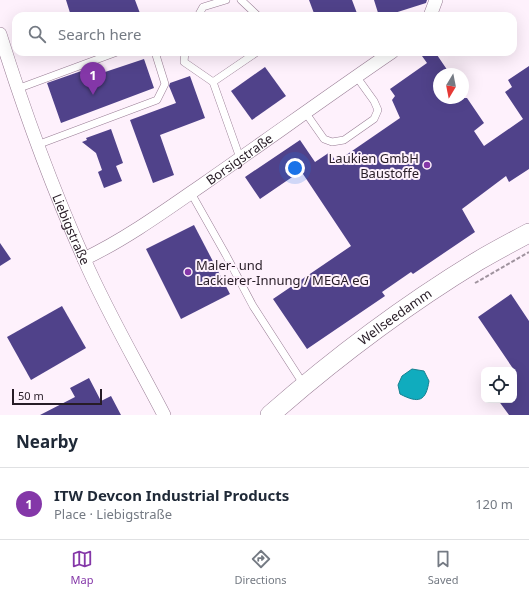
<!DOCTYPE html>
<meta charset="utf-8">
<style>
:root{--surface:#fff;--page:#f6f6f7;--text:#1f2937;--muted:#747a83;--line:#e0e1e3;--accent:#8437a8}
body{margin:0;font-family:"Noto Sans",sans-serif;background:var(--page);color:var(--text)}
.controls{position:absolute;right:12px;bottom:12px;display:grid;overflow:hidden;border-radius:8px;box-shadow:0 4px 16px #0002}
.controls button{width:36px;height:36px;display:grid;place-items:center;padding:0;border:0;border-bottom:1px solid var(--line);background:var(--surface);color:var(--text);font:20px sans-serif}
.compass{position:absolute;left:433px;top:68px;width:36px;height:36px;border-radius:50%;background:var(--surface);box-shadow:0 4px 16px #0002;rotate:190deg}
.scale{position:absolute;left:12px;bottom:10px;width:90px;box-sizing:border-box;padding-left:4px;border:2px solid #271c26;border-top:0;font-size:11px;line-height:14px;white-space:nowrap;color:#271c26;-webkit-text-stroke:3px #fef1fc;paint-order:stroke}
.you{position:absolute;left:295px;top:168px;width:14px;height:14px;margin:-10px;border:3px solid #fff;border-radius:50%;background:#1a73e8;box-shadow:0 0 0 6px #1a73e833}
.badge{display:grid;place-items:center;width:26px;height:26px;border-radius:50%;background:var(--accent);color:#fff;font-size:13px;font-weight:700}
.pin{position:absolute;translate:-50% -33px;filter:drop-shadow(0 1px 2px #0008)}
.pin::after{content:'';position:absolute;top:21px;width:14px;height:12px;background:inherit;clip-path:polygon(0 0,100% 0,50% 100%)}
.list{margin:0;padding:0;list-style:none}
h2{display:flex;justify-content:space-between;align-items:center;height:52px;margin:0;padding:0 16px;font-size:17px}
h2 small{font-size:13px;font-weight:400;color:var(--muted)}
.list li{display:grid;grid-template-columns:26px 1fr auto;gap:12px;align-items:center;box-sizing:border-box;height:72px;padding:0 16px;border-top:1px solid var(--line)}
.list b{display:block;font-size:15px;white-space:nowrap}
.list p{margin:0;font-size:13px;white-space:nowrap;color:var(--muted)}
.list em{font-size:13px;font-style:normal;color:var(--muted)}
.icon{flex:none;width:22px;height:22px;fill:none;stroke:currentColor;stroke-width:2;stroke-linecap:round;stroke-linejoin:round}
.map{position:relative;flex:none;width:529px;height:415px;overflow:hidden}
.search{position:absolute;background:var(--surface);box-shadow:0 4px 16px #0002;left:12px;right:12px;top:12px;height:44px;display:flex;align-items:center;gap:10px;box-sizing:border-box;padding:0 14px;border-radius:12px;color:var(--muted);font-size:15px}
.sheet{height:124px;background:var(--surface)}
nav{display:flex;justify-content:space-around;align-items:center;box-sizing:border-box;height:56px;border-top:1px solid var(--line);background:var(--surface);font-size:11px;color:var(--muted)}
nav a{display:grid;justify-items:center;gap:2px}
nav .on{color:var(--accent)}
.map>svg:first-child{display:block}
.water{fill:#10acbe;stroke:#178190}
.building{fill:#50428a}
.lines{fill:none;stroke-linecap:round;stroke-linejoin:round}
.lane-casing{stroke:#997d95;stroke-width:8}
.street-casing{stroke:#997d95;stroke-width:14}
.secondary-casing{stroke:#997d95;stroke-width:20}
.path{stroke:#9f939e;stroke-width:2;stroke-dasharray:4 2;stroke-linecap:butt}
.lane{stroke:#fff;stroke-width:7}
.street{stroke:#fff;stroke-width:13}
.secondary{stroke:#fff;stroke-width:19}
.poi-dot{fill:#8437a8;stroke:#fef1fc;stroke-width:1.5}
.labels{text-anchor:middle;stroke-width:4;stroke-linejoin:round;paint-order:stroke}
.street-label{font-size:13px;fill:#271c26;stroke:#fef1fc}
.poi-label{font-size:13px;fill:#271c26;stroke:#fef1fc;text-anchor:end}
</style>
<div class="map">
<svg width="529" height="415" viewBox="0 0 529 415">
<rect width="100%" height="100%" fill="#fef1fc"/>
<path class="water" d="M412 369 424 371 429 381C426 401 419 404 400 394L398 385 402 376Z"/>
<g class="building">
<path d="M66 0H135L141 16H71Z"/>
<path d="M309 0H352L358 16H315Z"/>
<path d="M374 0H427L426 3 385 16H379Z"/>
<path d="M428 52H435L450 74H439V98H467L484 123 474 131 484 146 523 119 505 92 512 87 508 80 529 66V169L509 182 506 176 462 209 475 232 413 274 411 272 382 292 385 296 307 349 273 299 351 246 301 171 260 199 245 177 300 140 315 162 330 152 336 162 400 118 392 100 395 96 390 89 427 63 422 56Z"/>
<path d="M144 59 154 88 61 123 47 83 90 68 93 76Z"/>
<path d="M265 67 286 96 252 120 231 91Z"/>
<path d="M190 76 205 118 160 135 174 175 153 183 130 120 176 103 169 86 170 83Z"/>
<path d="M111 129 123 163 116 166 122 181 104 188 98 172 102 170 96 153 82 142 87 140 86 138Z"/>
<path d="M194 225 230 294 181 319 146 249Z"/>
<path d="M0 243 11 259 0 266Z"/>
<path d="M511 294 529 321V415H509L498 400H514V370L478 317Z"/>
<path d="M62 306 86 348 31 380 7 337Z"/>
<path d="M89 378 101 401 111 396 121 415H40L75 397 70 388Z"/>
</g>
<g class="lines">
<defs>
<g id="lane">
<path d="M241 0 258 16"/>
<path d="M198 16 203 7 226 0"/>
<path d="M185 52 184 62 213 82 240 158"/>
<path d="M213 82 257 52"/>
<path d="M17 89 117 52"/>
<path d="M305 112 324 139 332 142 344 140 374 119 378 110 374 101 356 76"/>
<path d="M37 145 157 100 165 84 155 52"/>
<path d="M191 193 226 255 253 306 304 385"/>
</g>
<g id="street">
<path d="M430 16 436 0"/>
<path id="s1" d="M0 34C24 111 51 185 84 259 107 312 137 363 164 415"/>
<path id="s2" d="M84 259C126 239 166 210 205 183 267 140 329 95 392 52"/>
</g>
<g id="secondary">
<path id="s3" d="M270 415C335 358 404 306 478 261 495 251 512 242 529 233"/>
</g>
</defs>
<use href="#lane" class="lane-casing"/>
<use href="#street" class="street-casing"/>
<use href="#secondary" class="secondary-casing"/>
<path class="path" d="M475 283 529 252"/>
<use href="#lane" class="lane"/>
<use href="#street" class="street"/>
<use href="#secondary" class="secondary"/>
</g>
<g class="poi-dot">
<circle cx="427" cy="165" r="4"/>
<circle cx="188" cy="272" r="4"/>
</g>
<g class="labels">
<g class="street-label">
<text dy="5" stroke="none"><textPath href="#s2" startOffset="185">Borsigstraße</textPath></text>
<text dy="5" stroke="none"><textPath href="#s1" startOffset="208">Liebigstraße</textPath></text>
<text dy="5" stroke="none"><textPath href="#s3" startOffset="159">Wellseedamm</textPath></text>
</g>
<g class="poi-label">
<text x="419" y="163">Laukien GmbH<tspan x="419" dy="15">Baustoffe</tspan></text>
<text x="196" y="270" text-anchor="start">Maler- und<tspan x="196" dy="15">Lackierer-Innung / MEGA eG</tspan></text>
</g>
</g>
</svg>
<div class="controls">
<button><svg class="icon" aria-label="locate" viewBox="0 0 24 24"><circle cx="12" cy="12" r="6"/><path d="M12 2v4M12 18v4M2 12h4M18 12h4"/></svg></button>
</div>
<svg class="compass" viewBox="-18 -18 36 36"><path d="M0-13l5 13h-10z" fill="#e53935"/><path d="M0 13l5-13h-10z" fill="#747a83"/></svg>
<div class="scale">50 m</div>
<div class="you"></div>
<div class="pin badge" style="left:93px;top:95px">1</div>
<div class="search"><svg class="icon" aria-label="search" viewBox="0 0 24 24"><circle cx="10" cy="10" r="6"/><path d="M15 15l6 6"/></svg>Search here</div>
</div>
<section class="sheet">
<h2>Nearby<small></small></h2>
<ul class="list">
<li><span class="badge">1</span><div><b>ITW Devcon Industrial Products</b><p>Place · Liebigstraße</p></div><em>120 m</em></li>
</ul>
</section>
<nav>
<a class="on"><svg class="icon" aria-label="map" viewBox="0 0 24 24"><path d="M3 6l6-2 6 2 6-2v14l-6 2-6-2-6 2zM9 4v14M15 6v14"/></svg>Map</a>
<a><svg class="icon" aria-label="directions" viewBox="0 0 24 24"><path d="M12 3l9 9-9 9-9-9zM9 14v-3h6M13 9l2 2-2 2"/></svg>Directions</a>
<a><svg class="icon" aria-label="saved" viewBox="0 0 24 24"><path d="M7 4h10v16l-5-4-5 4z"/></svg>Saved</a>
</nav>
